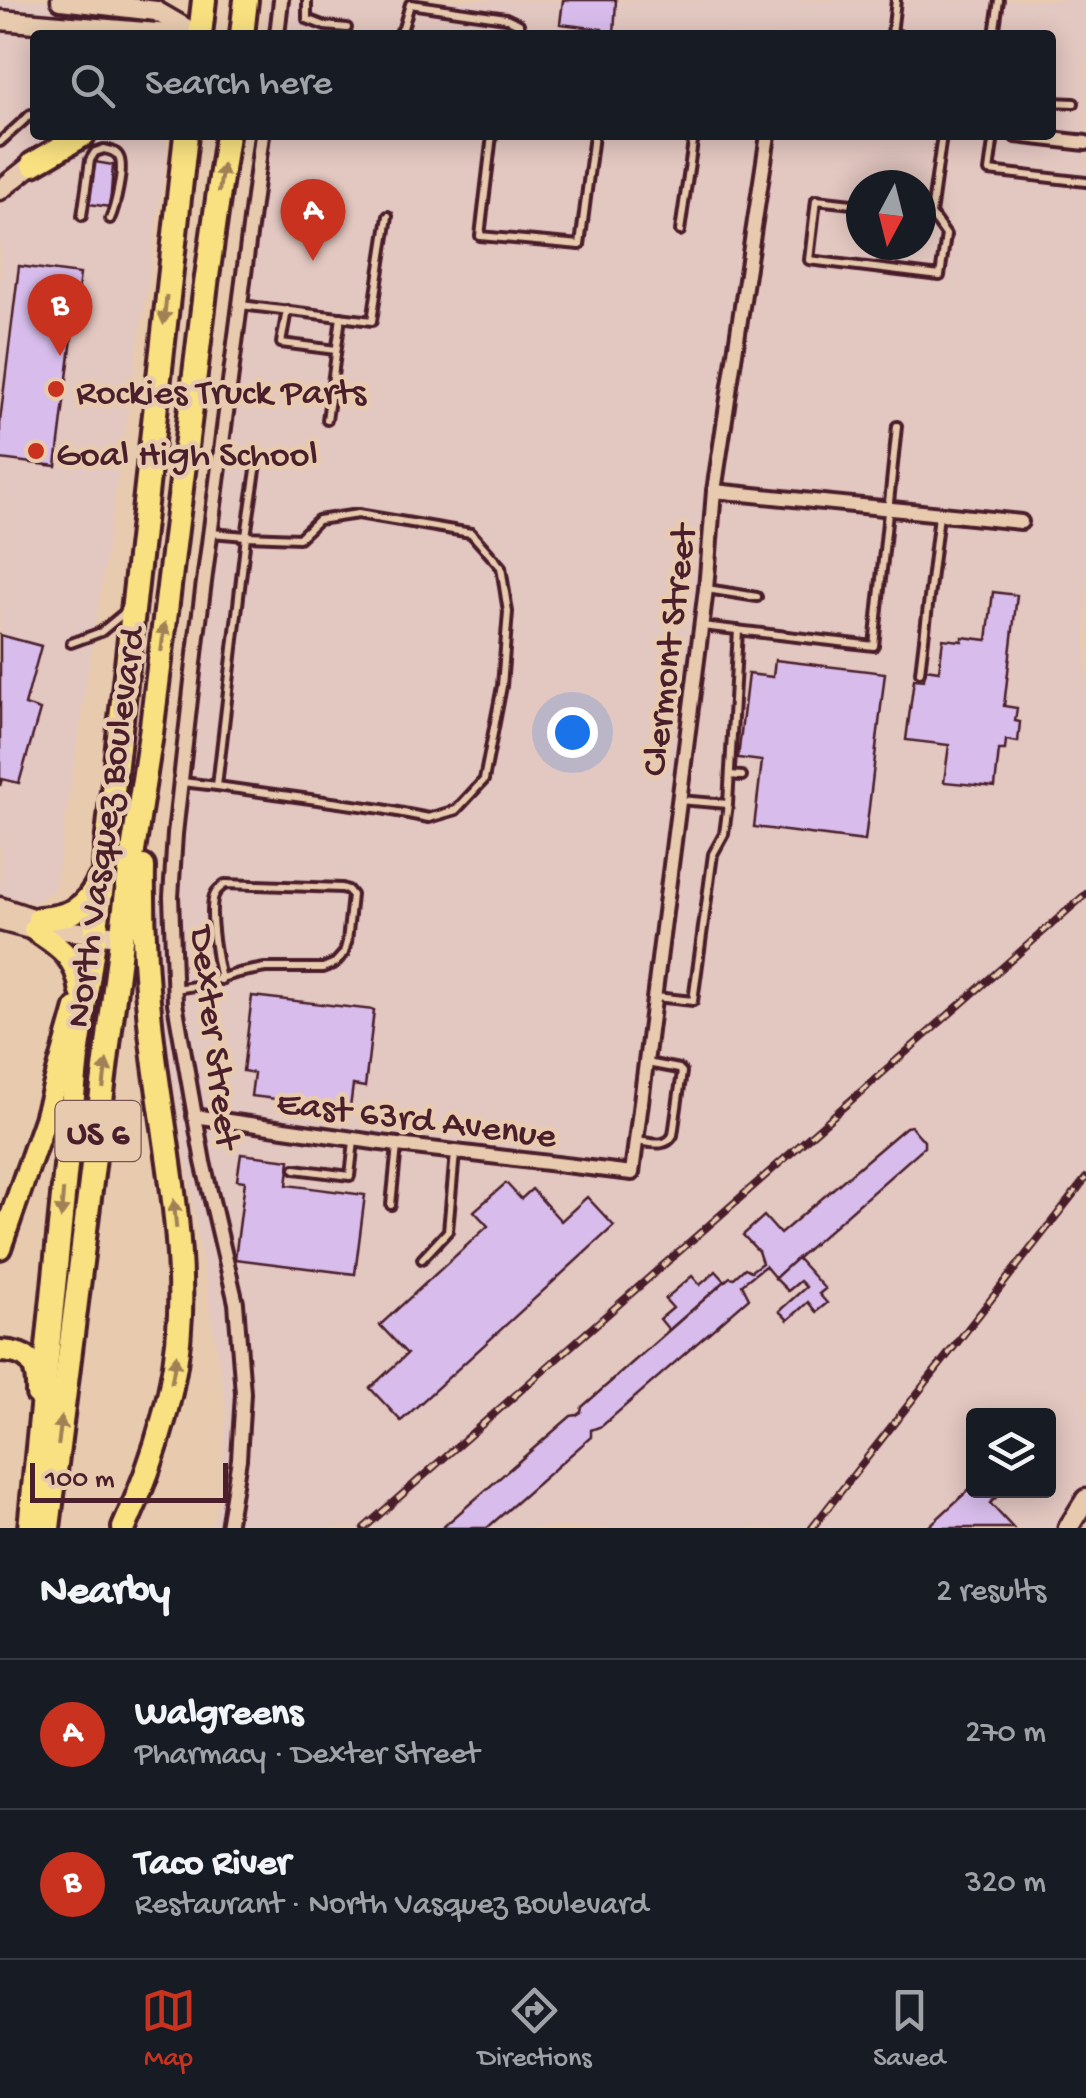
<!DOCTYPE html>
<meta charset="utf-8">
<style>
:root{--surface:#171b24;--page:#242831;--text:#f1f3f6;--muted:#9ea1a6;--line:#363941;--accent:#c8321e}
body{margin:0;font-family:"Gochi Hand",sans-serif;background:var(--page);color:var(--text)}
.controls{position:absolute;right:30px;bottom:30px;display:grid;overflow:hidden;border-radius:10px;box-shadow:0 5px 25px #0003}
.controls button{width:90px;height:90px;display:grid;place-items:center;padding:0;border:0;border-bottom:2px solid var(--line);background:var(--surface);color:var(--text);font:50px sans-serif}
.compass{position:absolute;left:846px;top:170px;width:90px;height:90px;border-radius:50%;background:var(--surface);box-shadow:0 5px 25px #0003;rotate:187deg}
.scale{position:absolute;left:30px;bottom:25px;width:198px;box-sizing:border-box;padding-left:10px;border:5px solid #4a1f2b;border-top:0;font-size:28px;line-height:35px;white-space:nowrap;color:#4a1f2b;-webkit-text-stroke:8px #e8cbaf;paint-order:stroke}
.you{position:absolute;left:572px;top:732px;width:35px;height:35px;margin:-25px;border:8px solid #fff;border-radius:50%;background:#1a73e8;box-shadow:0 0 0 15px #1a73e833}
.badge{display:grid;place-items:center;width:65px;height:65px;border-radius:50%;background:var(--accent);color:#fff;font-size:32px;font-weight:700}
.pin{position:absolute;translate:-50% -82px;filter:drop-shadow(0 2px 5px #0008)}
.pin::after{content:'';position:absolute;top:52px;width:35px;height:30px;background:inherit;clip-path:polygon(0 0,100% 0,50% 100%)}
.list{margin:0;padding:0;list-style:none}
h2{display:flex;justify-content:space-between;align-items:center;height:130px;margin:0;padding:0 40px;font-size:42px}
h2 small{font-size:32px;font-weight:400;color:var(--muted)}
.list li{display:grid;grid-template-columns:65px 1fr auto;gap:30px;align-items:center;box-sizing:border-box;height:150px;padding:0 40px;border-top:2px solid var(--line)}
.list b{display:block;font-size:38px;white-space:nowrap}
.list p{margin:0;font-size:32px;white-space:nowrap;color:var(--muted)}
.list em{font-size:32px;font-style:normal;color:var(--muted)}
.icon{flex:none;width:55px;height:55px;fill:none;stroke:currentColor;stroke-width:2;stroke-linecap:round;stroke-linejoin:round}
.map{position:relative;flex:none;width:1086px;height:1528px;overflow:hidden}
.search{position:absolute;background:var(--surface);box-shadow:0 5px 25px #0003;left:30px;right:30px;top:30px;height:110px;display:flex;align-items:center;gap:25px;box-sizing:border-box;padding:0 35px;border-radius:10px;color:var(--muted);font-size:38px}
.sheet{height:430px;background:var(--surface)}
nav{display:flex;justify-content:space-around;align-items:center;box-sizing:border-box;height:140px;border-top:2px solid var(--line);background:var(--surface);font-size:28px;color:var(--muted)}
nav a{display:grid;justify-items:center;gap:5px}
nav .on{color:var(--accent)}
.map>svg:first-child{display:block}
.built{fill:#e3c7c1;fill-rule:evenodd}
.building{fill:#d8bdec;stroke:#4a1f2b;stroke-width:2.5}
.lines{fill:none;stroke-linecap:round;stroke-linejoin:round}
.lane-casing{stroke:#4a1f2b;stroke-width:14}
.street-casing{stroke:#4a1f2b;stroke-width:20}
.secondary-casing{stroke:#4a1f2b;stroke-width:25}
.primary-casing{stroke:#4a1f2b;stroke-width:28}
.highway-casing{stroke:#4a1f2b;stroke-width:30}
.lane{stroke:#e8cbaf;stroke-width:6}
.street{stroke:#e8cbaf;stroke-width:12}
.secondary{stroke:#e8cbaf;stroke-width:18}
.primary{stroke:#f9e181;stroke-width:20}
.highway{stroke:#f9e181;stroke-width:22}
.rail-casing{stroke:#4a1f2b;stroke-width:8}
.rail{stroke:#e8cbaf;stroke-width:4;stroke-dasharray:11;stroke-linecap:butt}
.oneway{fill:#a28056}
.poi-dot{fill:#c8321e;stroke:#e8cbaf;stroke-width:4}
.labels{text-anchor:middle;stroke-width:9;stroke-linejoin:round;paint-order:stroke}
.shield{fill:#e8cbaf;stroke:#795353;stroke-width:2.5}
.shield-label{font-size:35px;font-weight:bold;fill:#4a1f2b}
.poi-label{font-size:38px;fill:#4a1f2b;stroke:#e8cbaf;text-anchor:start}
.street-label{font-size:38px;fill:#4a1f2b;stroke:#e8cbaf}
</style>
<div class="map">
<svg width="1086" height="1528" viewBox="0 0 1086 1528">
<rect width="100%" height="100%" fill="#e8cbaf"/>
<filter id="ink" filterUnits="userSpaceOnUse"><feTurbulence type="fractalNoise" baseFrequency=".01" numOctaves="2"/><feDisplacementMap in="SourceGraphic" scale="20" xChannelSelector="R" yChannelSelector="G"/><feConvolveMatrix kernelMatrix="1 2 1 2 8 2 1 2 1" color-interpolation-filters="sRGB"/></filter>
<g filter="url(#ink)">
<g class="built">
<path d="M0 0H152L155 35H35V135H165L167 154 55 888 35 903 0 895Z"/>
<path d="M267 0H1086V1528H210L219 1500 227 1412 166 1039 157 918 251 135H1051V35H263ZM861 185H921V245H861ZM974 1416H1048V1490H974Z"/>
</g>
<g class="building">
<path d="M563 0H616L614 35 602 34V29L560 24Z"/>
<path d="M95 162 113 165 110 207 89 204Z"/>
<path d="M19 266 80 274 56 466 0 459V421Z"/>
<path d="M993 592 1017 595 1004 706 1017 708 1015 721 1020 722 1018 742 1006 740 1005 750H999L995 787 944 782 949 745 906 740 914 679 924 680 925 669 939 671 943 639 962 641V637L987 640Z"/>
<path d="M0 635 41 646 25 705 40 710 19 783 2 779 0 786Z"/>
<path d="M775 660 885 673 865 841 754 827 762 761 738 758 748 674 773 677Z"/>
<path d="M252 996 374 1010 365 1087 353 1085 350 1108 251 1096 254 1073 243 1071Z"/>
<path d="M911 1126 924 1141V1147L775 1278 765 1266 742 1284 749 1298 602 1426 591 1430V1437L487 1528H442L571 1416 577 1415 581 1412 582 1407 725 1281 730 1277 734 1278 745 1268 751 1271 762 1263 758 1251 743 1235 764 1216 780 1234 906 1127Z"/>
<path d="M241 1154 290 1160 287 1185 365 1195 355 1274 235 1259 245 1181 237 1180Z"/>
<path d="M506 1183 521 1199 532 1189 561 1221 587 1197 614 1226 401 1421 370 1388 407 1354 380 1325 488 1226 474 1211Z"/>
<path d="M797 1258 825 1289 819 1294 827 1303 816 1312 808 1302 788 1320 779 1311 806 1287 800 1281 788 1291 775 1278Z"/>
<path d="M716 1271 725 1281 669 1330 660 1319 673 1308 665 1299 692 1276 700 1285Z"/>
<path d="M974 1485V1490H996L1000 1494 990 1503 1013 1528H927Z"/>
</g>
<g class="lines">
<defs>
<g id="lane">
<path d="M307 0V19L325 26 347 28"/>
<path d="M896 0 892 34 899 35"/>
<path d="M398 35 403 28 410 4 506 18 519 24 521 35"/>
<path d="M994 35 999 0"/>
<path d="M1051 102 1074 103"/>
<path d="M492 135 480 236 580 245 594 135"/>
<path d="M994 135 989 171 1086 182"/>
<path d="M0 142 31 114"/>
<path d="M861 205 816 200 809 260 940 276 946 235 931 214 942 135"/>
<path d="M921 212 931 214"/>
<path d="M82 216 90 160 95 152 104 149C109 150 116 151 119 157 125 167 115 208 110 219"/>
<path d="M680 231 694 135"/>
<path d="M241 305 372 321 388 216"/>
<path d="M287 310 281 343 336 350"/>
<path d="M327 420 341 317"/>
<path d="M707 589 757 597"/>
<path d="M702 626 874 646 897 426"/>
<path d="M71 643 101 632 124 613"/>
<path d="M920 672 939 515"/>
<path d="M730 775 742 776"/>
<path d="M182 782 217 786 246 536 211 533"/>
<path d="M217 786 382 809 429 818 456 810 484 780 502 686 508 612 501 567 471 533 358 514 318 520 299 538 246 536 258 457"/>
<path d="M679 800 728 804 738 630"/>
<path d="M175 989 195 986 238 973 265 968H323L335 963 344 953 347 942 352 895 348 890 342 888 225 884C220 888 216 890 214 896 208 912 217 962 221 980"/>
<path d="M655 997 693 1001 713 854 724 834 728 804"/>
<path d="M636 1141C649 1142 666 1149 673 1135L682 1072 679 1069 647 1063"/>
<path d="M295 1169 350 1176 354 1141"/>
<path d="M391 1205 397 1146"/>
<path d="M422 1259 448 1231 455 1153"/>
</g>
<g id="street">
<path d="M277 35 281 0"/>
<path d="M1016 135 1086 143"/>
<path d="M714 491 1021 522"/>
<path d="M194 1116 381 1143 632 1173 706 589 714 491 768 135"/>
<path d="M228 1528 239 1459 243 1393 236 1303 203 1162 175 1003 171 897 175 834 197 636 262 135"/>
</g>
<g id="secondary">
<path d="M61 0 156 11 194 33"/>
<path d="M0 20 181 35"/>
<path d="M0 190 43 156"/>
<path d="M0 907 39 920"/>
<path d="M0 921 34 930 52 929 110 935"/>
<path d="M1068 1528 1086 1499"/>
</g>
<g id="primary">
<path d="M34 930C62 948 76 958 81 992"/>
<path d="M0 1248 45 1119 76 1008"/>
<path d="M0 1351C31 1352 38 1364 37 1394"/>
</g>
<g id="highway">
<path d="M200 35 204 0"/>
<path d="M242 35 246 0"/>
<path d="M33 164 83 135"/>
<path d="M39 919C71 917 85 909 100 880"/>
<path d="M30 1528 77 1056 104 872 186 135"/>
<path d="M48 1528 128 884 151 734 206 284 227 135"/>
<path d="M124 1528C154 1462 177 1389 180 1315 183 1229 165 1143 154 1057 146 994 142 931 143 867"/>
</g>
</defs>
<use href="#lane" class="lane-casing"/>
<use href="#street" class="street-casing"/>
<use href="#secondary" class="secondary-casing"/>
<use href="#primary" class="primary-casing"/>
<use href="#highway" class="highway-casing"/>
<use href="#lane" class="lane"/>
<use href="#street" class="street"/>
<use href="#secondary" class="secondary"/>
<use href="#primary" class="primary"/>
<use href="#highway" class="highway"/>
<defs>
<g id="rail">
<path d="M364 1528 1086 894"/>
<path d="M812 1528 1086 1178"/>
</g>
</defs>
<use href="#rail" class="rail-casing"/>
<use href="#rail" class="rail"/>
</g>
<defs><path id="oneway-solid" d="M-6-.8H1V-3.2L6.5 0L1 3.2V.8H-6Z" transform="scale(2.5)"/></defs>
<g class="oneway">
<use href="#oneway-solid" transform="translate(221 178) rotate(-82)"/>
<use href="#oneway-solid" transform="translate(165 310) rotate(96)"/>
<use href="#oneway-solid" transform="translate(163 637) rotate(-83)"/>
<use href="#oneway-solid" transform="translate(105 1074) rotate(-83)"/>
<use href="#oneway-solid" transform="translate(62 1204) rotate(95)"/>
<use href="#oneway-solid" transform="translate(175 1214) rotate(-95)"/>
<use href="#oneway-solid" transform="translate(174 1369) rotate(-80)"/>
<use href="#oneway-solid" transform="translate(60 1431) rotate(-83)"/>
</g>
</g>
<g class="poi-dot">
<circle cx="56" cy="389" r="10"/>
<circle cx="36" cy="451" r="10"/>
</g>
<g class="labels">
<rect class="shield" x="55.5" y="1101" width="85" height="60" rx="8"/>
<g class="shield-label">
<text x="98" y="1143">US 6</text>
</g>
<g class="poi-label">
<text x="76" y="402">Rockies Truck Parts</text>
<text x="56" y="464">Goal High School</text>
</g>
<g class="street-label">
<text transform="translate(666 650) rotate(-83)" y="13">Clermont Street</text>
<text transform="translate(102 827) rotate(-82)" y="13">North Vasquez Boulevard</text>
<text transform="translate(218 1037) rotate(83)" y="13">Dexter Street</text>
<text transform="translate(417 1116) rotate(7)" y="13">East 63rd Avenue</text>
</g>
</g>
</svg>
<div class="controls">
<button><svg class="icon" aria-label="layers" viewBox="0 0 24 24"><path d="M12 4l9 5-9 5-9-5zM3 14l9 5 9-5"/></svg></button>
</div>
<svg class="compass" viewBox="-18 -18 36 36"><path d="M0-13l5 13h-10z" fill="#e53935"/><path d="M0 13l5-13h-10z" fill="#9ea1a6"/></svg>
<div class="scale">100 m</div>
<div class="you"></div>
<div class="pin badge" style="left:313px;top:261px">A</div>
<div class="pin badge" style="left:60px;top:356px">B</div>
<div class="search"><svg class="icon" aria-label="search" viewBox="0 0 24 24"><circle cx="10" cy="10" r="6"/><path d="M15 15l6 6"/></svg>Search here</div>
</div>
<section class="sheet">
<h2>Nearby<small>2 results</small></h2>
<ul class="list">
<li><span class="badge">A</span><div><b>Walgreens</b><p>Pharmacy · Dexter Street</p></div><em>270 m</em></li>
<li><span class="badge">B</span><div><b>Taco River</b><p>Restaurant · North Vasquez Boulevard</p></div><em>320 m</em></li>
</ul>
</section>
<nav>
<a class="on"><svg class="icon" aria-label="map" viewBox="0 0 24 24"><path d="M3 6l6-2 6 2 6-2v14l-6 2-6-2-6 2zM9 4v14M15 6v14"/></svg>Map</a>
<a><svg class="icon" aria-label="directions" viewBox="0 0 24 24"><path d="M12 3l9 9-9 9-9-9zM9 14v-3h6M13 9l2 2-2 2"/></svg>Directions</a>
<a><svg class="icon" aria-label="saved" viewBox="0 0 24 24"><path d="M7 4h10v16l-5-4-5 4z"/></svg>Saved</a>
</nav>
